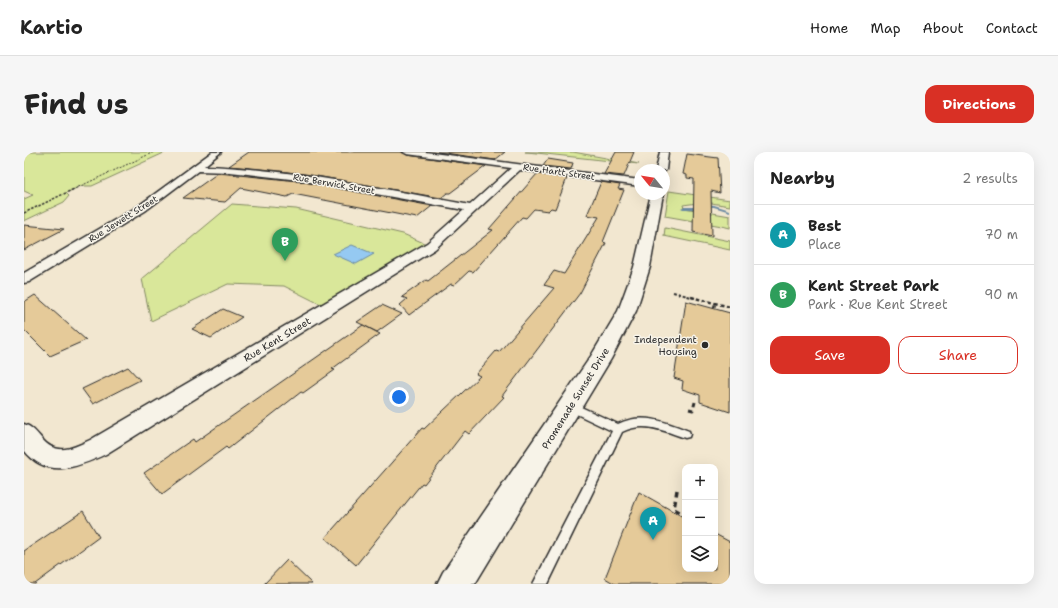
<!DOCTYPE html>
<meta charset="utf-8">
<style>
:root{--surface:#fff;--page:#f6f6f6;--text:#222;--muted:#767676;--line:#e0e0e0;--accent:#d93025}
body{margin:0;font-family:"Shantell Sans",sans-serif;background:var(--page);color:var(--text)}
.controls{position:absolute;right:12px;bottom:12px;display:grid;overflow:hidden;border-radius:8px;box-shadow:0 4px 16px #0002}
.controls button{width:36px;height:36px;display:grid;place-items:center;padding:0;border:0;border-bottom:1px solid var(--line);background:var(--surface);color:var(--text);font:20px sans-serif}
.compass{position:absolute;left:610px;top:12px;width:36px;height:36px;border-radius:50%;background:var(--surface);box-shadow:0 4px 16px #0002;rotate:300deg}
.you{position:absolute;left:375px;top:245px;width:14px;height:14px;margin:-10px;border:3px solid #fff;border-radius:50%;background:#1a73e8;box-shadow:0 0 0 6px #1a73e833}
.badge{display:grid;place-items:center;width:26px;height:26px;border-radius:50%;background:var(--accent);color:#fff;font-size:13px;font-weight:700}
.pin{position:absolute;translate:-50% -33px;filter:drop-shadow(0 1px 2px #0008)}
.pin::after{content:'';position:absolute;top:21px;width:14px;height:12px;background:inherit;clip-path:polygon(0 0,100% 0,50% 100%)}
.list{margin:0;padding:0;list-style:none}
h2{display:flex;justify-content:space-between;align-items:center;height:52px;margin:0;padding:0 16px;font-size:17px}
h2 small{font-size:13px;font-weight:400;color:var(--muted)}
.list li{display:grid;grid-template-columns:26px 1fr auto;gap:12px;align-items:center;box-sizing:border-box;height:60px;padding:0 16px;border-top:1px solid var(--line)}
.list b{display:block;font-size:15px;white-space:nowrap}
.list p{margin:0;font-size:13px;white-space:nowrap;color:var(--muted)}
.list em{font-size:13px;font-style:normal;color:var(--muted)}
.actions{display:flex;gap:8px;padding:12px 16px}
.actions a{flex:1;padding:9px 0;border:1px solid var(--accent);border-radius:12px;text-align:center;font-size:14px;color:var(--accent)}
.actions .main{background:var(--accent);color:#fff}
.icon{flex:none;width:22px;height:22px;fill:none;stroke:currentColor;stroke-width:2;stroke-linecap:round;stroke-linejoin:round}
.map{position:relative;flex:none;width:706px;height:432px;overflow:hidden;border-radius:12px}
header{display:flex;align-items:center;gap:24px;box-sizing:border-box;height:56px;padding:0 20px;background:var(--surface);border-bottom:1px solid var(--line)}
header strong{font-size:19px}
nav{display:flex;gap:22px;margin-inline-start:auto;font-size:14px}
.intro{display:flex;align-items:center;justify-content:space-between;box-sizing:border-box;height:96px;padding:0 24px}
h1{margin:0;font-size:28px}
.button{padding:10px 18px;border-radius:12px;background:var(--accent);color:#fff;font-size:14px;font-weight:700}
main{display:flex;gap:24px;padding:0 24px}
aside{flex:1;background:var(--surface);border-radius:12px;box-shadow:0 4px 16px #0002}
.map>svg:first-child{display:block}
.green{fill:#d9e79a;stroke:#828962}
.water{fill:#95c9f2;stroke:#6b8aa2}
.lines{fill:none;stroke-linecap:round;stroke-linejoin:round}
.stream{fill:#6b8aa2;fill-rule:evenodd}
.building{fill:#e5ca99;stroke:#2b2b2b}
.service-casing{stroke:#2b2b2b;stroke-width:3}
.minor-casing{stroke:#2b2b2b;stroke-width:3}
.tertiary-casing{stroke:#2b2b2b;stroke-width:3}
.path-far5{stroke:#2b2b2b;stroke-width:1;stroke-dasharray:2 1.5;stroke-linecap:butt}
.path-far4{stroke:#2b2b2b;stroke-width:1.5;stroke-dasharray:2.5 1.5;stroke-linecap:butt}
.path-far3{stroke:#2b2b2b;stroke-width:2;stroke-dasharray:3 2;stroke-linecap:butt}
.path-far2{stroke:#2b2b2b;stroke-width:2.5;stroke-dasharray:3.5 2.5;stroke-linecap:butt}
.path-far1{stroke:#2b2b2b;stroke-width:3;stroke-dasharray:4.5 3.5;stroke-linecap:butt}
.path{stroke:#2b2b2b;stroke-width:3.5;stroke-dasharray:5.5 4.5;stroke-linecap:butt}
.service{fill:#f7f3e8;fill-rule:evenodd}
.minor{fill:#f7f3e8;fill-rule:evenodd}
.tertiary{fill:#f7f3e8;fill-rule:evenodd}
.poi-dot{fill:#2b2b2b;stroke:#f7f3e8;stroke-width:1.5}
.labels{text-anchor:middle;stroke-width:3;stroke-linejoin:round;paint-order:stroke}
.far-street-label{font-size:9px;fill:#2b2b2b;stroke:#f7f3e8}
.street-label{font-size:10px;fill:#2b2b2b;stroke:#f7f3e8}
.poi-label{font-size:10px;fill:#2b2b2b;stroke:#f7f3e8;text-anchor:end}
</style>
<header>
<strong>Kartio</strong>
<nav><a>Home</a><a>Map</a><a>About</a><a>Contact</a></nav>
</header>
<div class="intro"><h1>Find us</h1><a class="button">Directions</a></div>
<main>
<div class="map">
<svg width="706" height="432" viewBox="0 0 706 432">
<rect width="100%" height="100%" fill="#f2e7d0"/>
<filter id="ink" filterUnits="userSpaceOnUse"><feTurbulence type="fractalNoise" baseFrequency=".025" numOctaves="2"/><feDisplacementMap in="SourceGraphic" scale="8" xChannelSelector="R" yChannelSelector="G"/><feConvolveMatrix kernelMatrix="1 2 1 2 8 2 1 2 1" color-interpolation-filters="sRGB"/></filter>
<g filter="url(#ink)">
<g class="green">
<path d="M0 0H142L68 34H57L42 41 45 44 40 50 0 69V47L9 43 0 39Z"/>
<path d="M501 0H549L615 12 503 0Z"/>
<path d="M645 39 706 48V54L681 50 659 53 660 56 706 64V76L698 74 641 64Z"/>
<path d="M208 52 272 57 379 82 407 94 304 156 260 134 204 132 127 169 118 127Z"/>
<path d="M641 76 706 89V98L640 84Z"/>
</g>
<path class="water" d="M328 93 350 102 332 112 309 102Z"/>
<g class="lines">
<path class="stream" d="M674 52 690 53 706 58V60L690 55 676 54 675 57H659L657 56 659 55H673Z"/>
</g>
<g class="building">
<path d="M225 0H378L383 3 462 14 426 41H423L417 46 281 22 205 14Z"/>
<path d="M413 0H481L471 8Z"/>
<path d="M592 0H610L600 24 580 22Z"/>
<path d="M663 2 694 6 696 41 687 39 688 84 669 80 670 27 663 26V23L659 22Z"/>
<path d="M524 7 549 11 547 17 519 14Z"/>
<path d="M194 21 275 29 408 54 393 66 269 42 263 45 217 36 201 50 159 46Z"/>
<path d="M513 22 543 26 531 57 527 56 524 59 510 57 502 66 498 65 449 120 445 119 430 133 427 132 385 163 376 153 383 147 378 145 402 128 404 129 469 78 465 77Z"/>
<path d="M577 30 596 33 594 37 600 38 579 90 582 91 556 141 478 244 480 245 445 282 441 279 400 332 398 331 332 413 301 386 398 276 400 277 456 224 452 222 472 199 475 200 530 136 520 133 530 119 540 122 575 65 563 63Z"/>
<path d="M0 73 40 77 0 98Z"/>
<path d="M11 143 62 188 26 204 0 178V150Z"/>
<path d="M662 149 706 161V260L676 250V243L658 237 659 229 650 226Z"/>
<path d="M358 153 378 162 353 180 333 170Z"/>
<path d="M199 157 218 165 187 186 168 177Z"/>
<path d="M339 173 356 182 308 217 311 218 279 241 277 240 204 297 202 295 138 342 120 321 169 287 171 290Z"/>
<path d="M104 215 116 228 69 252 58 237Z"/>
<path d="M615 340 661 366V417H691V382L706 390V432H591L581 426Z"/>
<path d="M59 359 75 385 11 432H0V399Z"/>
<path d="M263 408 288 432H240Z"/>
</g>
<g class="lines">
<defs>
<path id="service" d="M546 250 594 272C618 260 642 270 665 279L666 282 665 285 661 286C640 279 620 269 598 280L524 432H509L588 279 542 257 541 254 542 251Z"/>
<path id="minor" d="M188 0H197L180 14C270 17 358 37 446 53L487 16 383 2 379 0H401L616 28V34L496 18 411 97 82 302C54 315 23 328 0 298V272C8 275 11 279 17 286 32 304 47 297 66 288L403 91 440 58 275 28 206 20 174 19 121 59 5 130 0 131V121L113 55Z"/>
<g id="tertiary">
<path d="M636 0H644L642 18 640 20V18H632Z"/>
<path d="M627 42H639L626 115 612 159 587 207 451 432H413L419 420 567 204 594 159 610 115Z"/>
</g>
</defs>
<use href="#service" class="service-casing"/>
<use href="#minor" class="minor-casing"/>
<use href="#tertiary" class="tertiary-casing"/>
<path class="path-far5" d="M48 38 130 0"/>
<path class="path-far4" d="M0 61 50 37"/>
<path class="path-far3" d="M649 140 671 146"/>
<g class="path-far2">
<path d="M667 145 706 155"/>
<path d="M690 156 691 151"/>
</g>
<path class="path-far1" d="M665 257 669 258 671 250"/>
<path class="path" d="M653 338 650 357 661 363"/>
<use href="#service" class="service"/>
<use href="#minor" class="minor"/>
<use href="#tertiary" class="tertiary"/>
</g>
</g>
<circle class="poi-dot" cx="681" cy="193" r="4"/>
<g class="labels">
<g class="far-street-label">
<text transform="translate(535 20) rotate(8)" y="3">Rue Hartt Street</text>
<text transform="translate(310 32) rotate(10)" y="3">Rue Berwick Street</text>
<text transform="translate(99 67) rotate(-32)" y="3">Rue Jewett Street</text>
</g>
<g class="street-label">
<text transform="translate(253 187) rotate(-31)" y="4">Rue Kent Street</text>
<text transform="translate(551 246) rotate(-58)" y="4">Promenade Sunset Drive</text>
</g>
<g class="poi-label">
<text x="673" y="191">Independent<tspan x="673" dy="12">Housing</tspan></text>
</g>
</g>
</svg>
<div class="controls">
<button>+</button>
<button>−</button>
<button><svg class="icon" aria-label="layers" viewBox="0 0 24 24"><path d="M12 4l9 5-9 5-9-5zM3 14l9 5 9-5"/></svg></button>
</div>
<svg class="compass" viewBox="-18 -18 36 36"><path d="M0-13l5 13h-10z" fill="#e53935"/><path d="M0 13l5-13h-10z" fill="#767676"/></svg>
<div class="you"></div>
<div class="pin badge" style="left:629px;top:388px;background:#0f9aa8">A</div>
<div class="pin badge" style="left:261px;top:109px;background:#2e9e5b">B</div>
</div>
<aside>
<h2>Nearby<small>2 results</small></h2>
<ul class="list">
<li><span class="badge" style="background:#0f9aa8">A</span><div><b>Best</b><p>Place</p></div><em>70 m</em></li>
<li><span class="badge" style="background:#2e9e5b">B</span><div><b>Kent Street Park</b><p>Park · Rue Kent Street</p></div><em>90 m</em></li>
</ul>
<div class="actions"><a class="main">Save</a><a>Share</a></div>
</aside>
</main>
